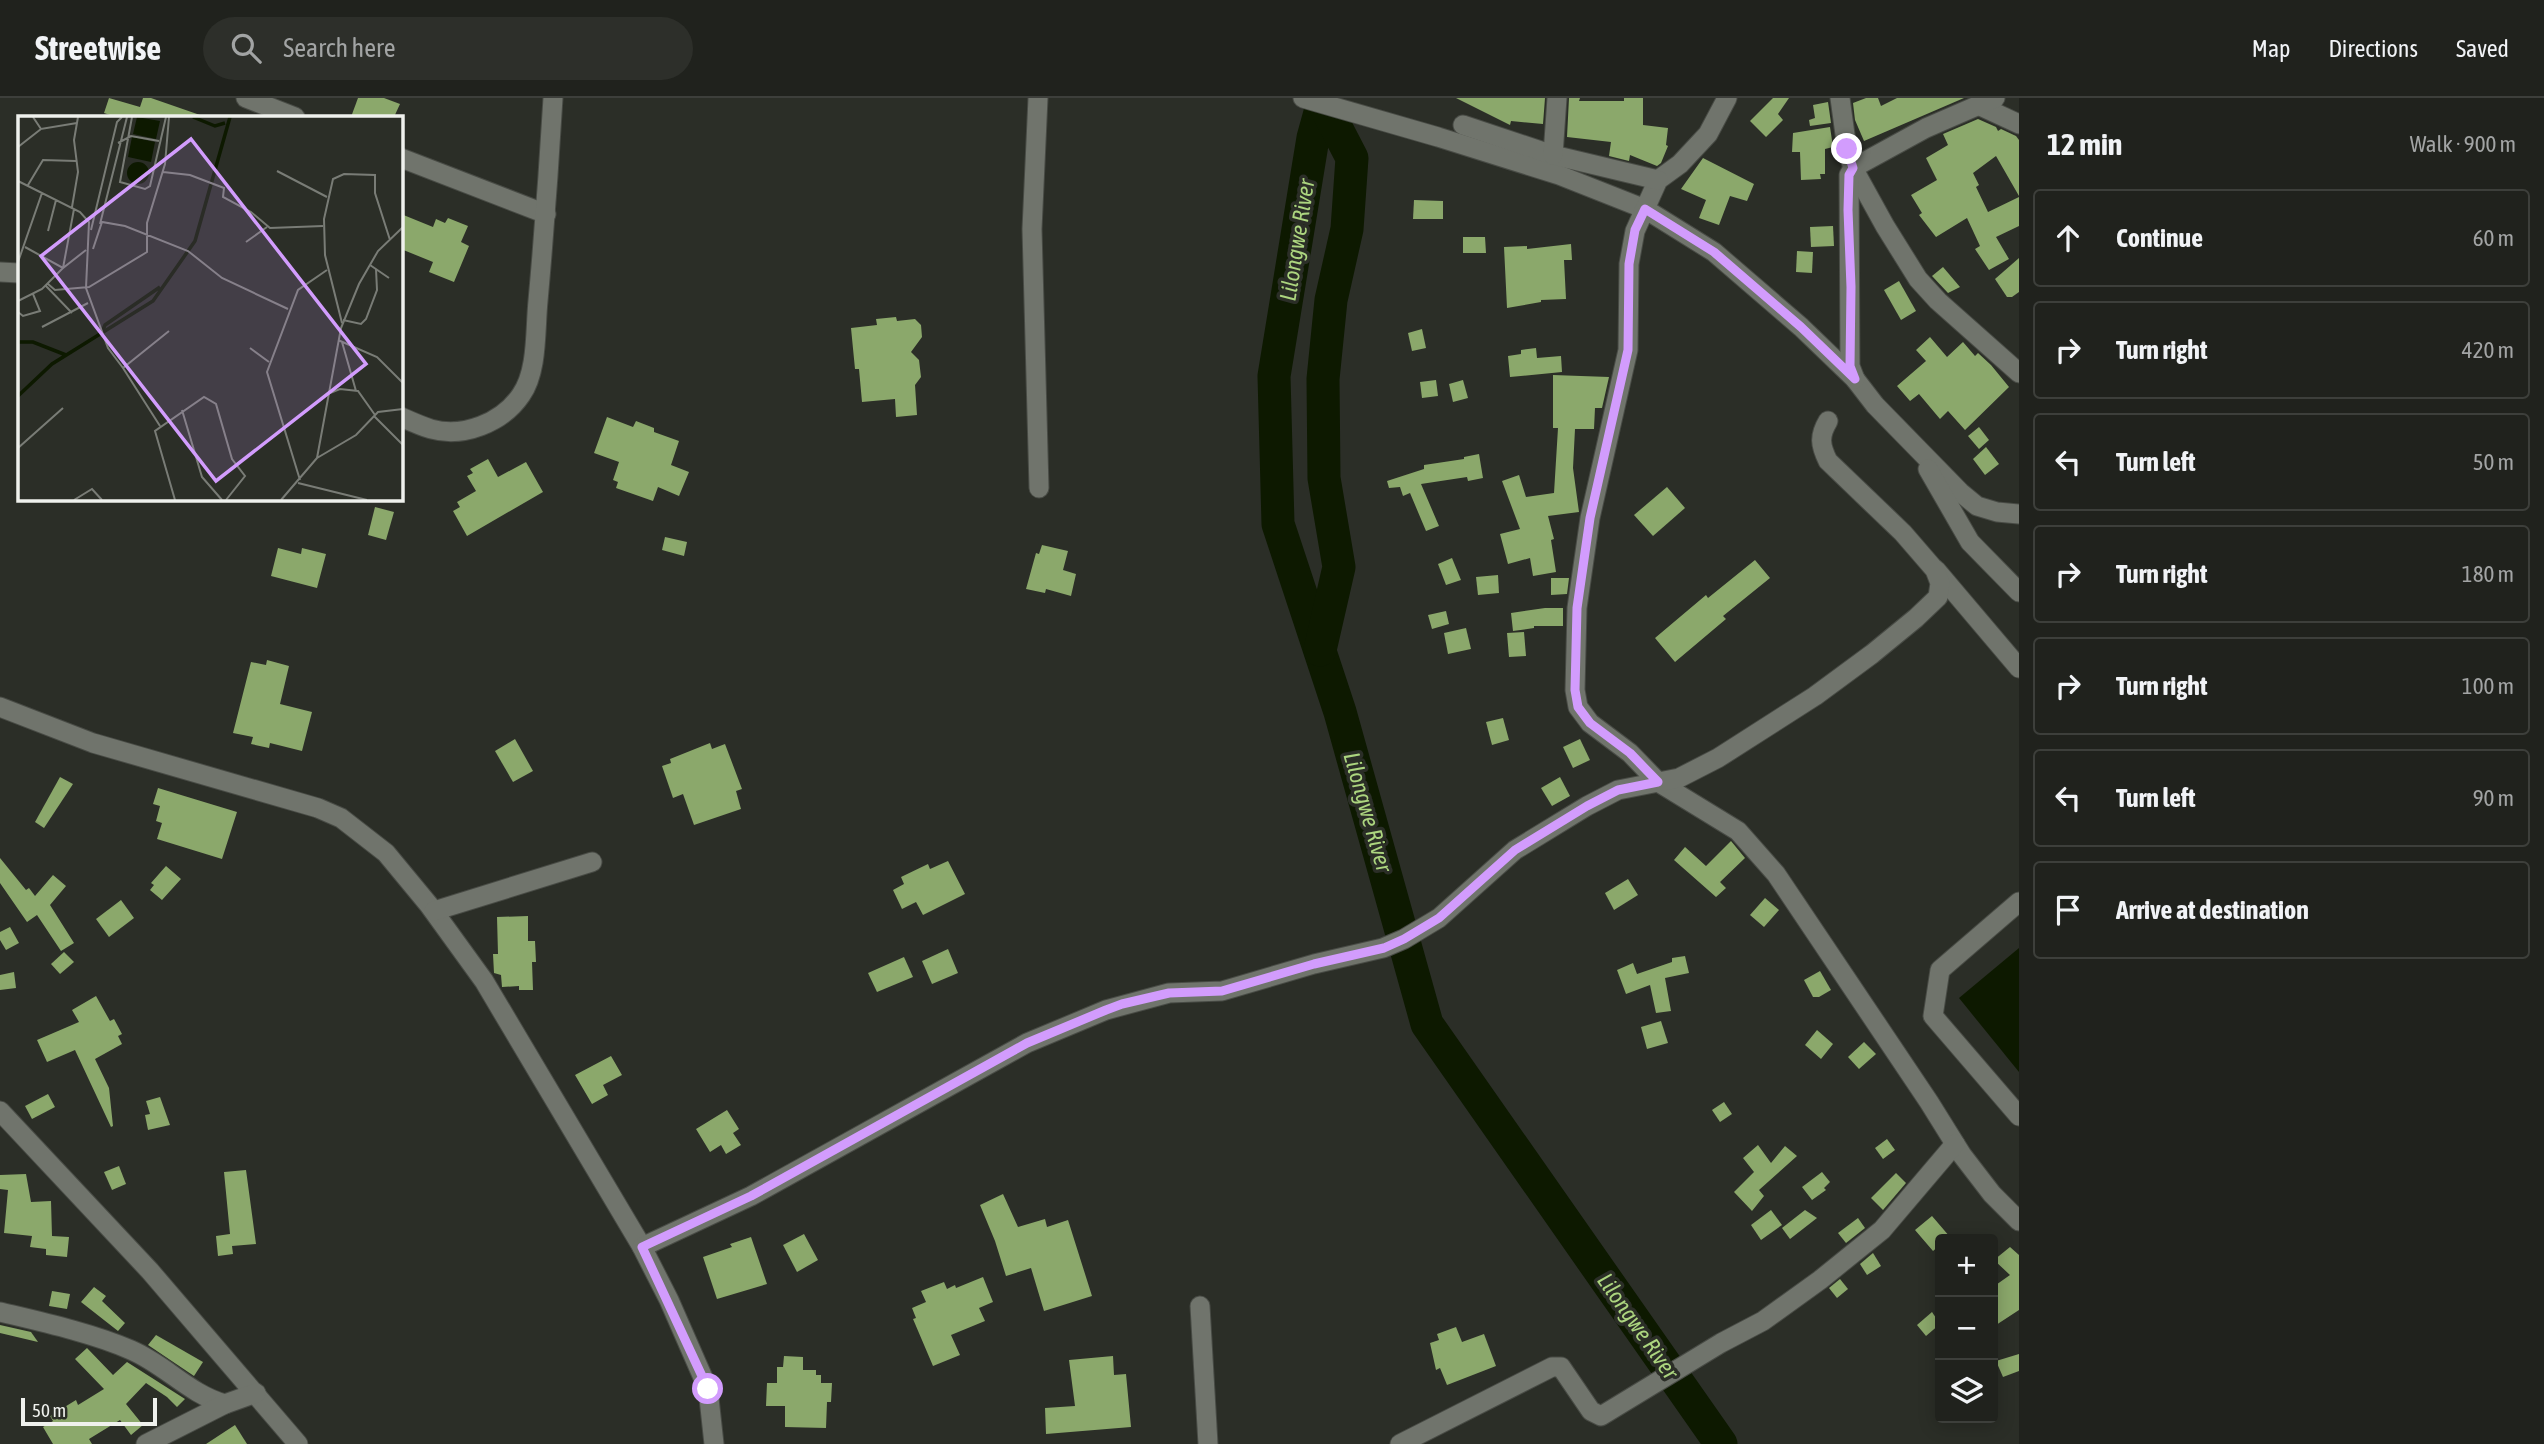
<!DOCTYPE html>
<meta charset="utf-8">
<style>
:root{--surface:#20221d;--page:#2d2f2a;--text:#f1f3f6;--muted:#a2a4a4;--line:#3d3f3b}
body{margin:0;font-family:"Asap Condensed",sans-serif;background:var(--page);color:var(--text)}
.controls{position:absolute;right:21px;bottom:21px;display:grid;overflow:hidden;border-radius:7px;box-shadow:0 4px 18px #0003}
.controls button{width:63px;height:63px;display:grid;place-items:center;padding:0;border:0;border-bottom:2px solid var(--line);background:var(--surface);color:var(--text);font:35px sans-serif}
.scale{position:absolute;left:21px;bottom:18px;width:136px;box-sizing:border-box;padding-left:7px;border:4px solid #eff1ed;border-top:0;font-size:19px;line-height:24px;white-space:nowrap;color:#eff1ed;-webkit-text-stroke:5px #2b2e27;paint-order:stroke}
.stop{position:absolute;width:21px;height:21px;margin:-16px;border:5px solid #d29cfd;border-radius:50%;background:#fff}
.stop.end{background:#d29cfd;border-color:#fff;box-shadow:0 2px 7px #0008}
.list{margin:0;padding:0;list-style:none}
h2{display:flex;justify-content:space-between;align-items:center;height:91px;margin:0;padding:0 28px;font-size:30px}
h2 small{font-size:23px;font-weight:400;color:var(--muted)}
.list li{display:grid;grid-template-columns:46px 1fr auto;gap:21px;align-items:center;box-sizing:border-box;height:98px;margin:0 14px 14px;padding:0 14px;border:2px solid var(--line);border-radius:7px}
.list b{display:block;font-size:26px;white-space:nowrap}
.list em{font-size:23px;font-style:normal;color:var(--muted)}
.icon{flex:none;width:38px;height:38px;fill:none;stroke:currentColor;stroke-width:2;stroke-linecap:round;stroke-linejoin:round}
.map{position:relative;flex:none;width:2019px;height:1346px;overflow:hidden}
header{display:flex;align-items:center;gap:42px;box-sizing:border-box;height:98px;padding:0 35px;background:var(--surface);border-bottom:2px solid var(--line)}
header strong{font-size:33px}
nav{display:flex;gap:38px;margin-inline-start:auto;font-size:24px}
.search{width:490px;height:63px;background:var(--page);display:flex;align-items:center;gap:18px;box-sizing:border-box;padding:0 24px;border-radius:38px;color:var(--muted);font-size:26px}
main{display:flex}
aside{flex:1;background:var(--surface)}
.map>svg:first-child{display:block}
.water{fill:#0d1900}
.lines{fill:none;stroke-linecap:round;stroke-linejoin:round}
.river{stroke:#0d1900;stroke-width:33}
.building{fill:#8ba86b}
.street-casing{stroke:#484b45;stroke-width:21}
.street{stroke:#70746c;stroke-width:19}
.route{stroke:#d29cfd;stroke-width:9}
.labels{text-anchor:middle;stroke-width:7;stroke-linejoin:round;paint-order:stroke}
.water-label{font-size:23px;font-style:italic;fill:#acd57f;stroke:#2b2e27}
.inset-river{fill:none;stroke:#0d1900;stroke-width:3.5}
.inset-road{fill:none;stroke:#797c76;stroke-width:2}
.view{fill:#d29cfd;fill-opacity:0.15;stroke:#d29cfd;stroke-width:3.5}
.inset-edge{fill:none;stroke:#eff1ed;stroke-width:3.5}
</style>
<header>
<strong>Streetwise</strong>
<div class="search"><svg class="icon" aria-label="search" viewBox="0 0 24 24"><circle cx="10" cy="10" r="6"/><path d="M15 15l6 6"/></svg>Search here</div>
<nav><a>Map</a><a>Directions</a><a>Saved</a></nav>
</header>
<main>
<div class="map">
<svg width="2019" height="1346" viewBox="0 0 2019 1346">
<rect width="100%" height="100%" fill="#2b2e27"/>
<path class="water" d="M2019 850V974L1959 900Z"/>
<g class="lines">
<g class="river">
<path d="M1324 0 1313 40 1274 278 1278 426 1340 614 1427 926 1721 1346"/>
<path d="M1320 552 1339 469 1324 380 1323 281 1331 202 1347 131 1352 60 1324 6"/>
</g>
</g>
<g class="building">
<path d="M109 0 140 9 143 0H151L200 17 199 19H116L104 15Z"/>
<path d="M358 0H384L400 6 394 19H351Z"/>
<path d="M1456 0H1545L1543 26 1511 23 1510 27Z"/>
<path d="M1569 0H1580L1579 3H1624V0H1643V27L1668 30 1666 47 1668 48 1661 65 1657 68 1630 57 1629 63 1609 58 1611 44 1567 39Z"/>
<path d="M1773 0H1789L1778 16 1783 22 1766 39 1750 23Z"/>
<path d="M1866 0H1878L1881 8 1897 0H1964L1864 43 1855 22 1853 5Z"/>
<path d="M1828 4 1831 25 1810 28 1809 22 1815 20 1813 7Z"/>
<path d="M1978 21 1996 29 1998 33 2001 31 2016 38 2019 42V98L1996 58 1973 75 1979 87 1976 89 1988 114 2019 99V128L1996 139 2009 161 1989 172 1975 151 1980 148 1967 120 1936 139 1919 117 1922 115 1911 97 1937 82 1926 60 1948 47 1943 36Z"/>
<path d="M1830 29 1833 49 1825 51V76H1820L1821 81 1801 82 1800 54H1792L1793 35Z"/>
<path d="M1703 60 1754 86 1747 103 1730 98 1719 127 1699 120 1706 102 1681 91Z"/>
<path d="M1414 102 1443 103V121H1413Z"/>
<path d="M401 116 433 129 436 121 445 125 448 120 468 128 461 144 469 148 454 184 429 174 433 164 401 151Z"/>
<path d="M1833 128 1834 148 1811 149 1810 129Z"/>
<path d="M1463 139H1485L1486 155H1463Z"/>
<path d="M1571 146 1572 162H1564L1566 201 1541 202V204L1507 210 1504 149 1527 148V151Z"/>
<path d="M1797 153 1813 154 1812 175 1796 174Z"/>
<path d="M2019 160V194L2012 199H2007L1995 181Z"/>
<path d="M1943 169 1960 189 1948 195 1932 178Z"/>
<path d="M1899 183 1916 213 1901 222 1884 192Z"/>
<path d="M896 219 897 223 915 221 921 227 922 239 911 254 919 262 921 279 915 287 917 317 896 319 895 301 862 304 859 271H855L851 230 877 227 876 221Z"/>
<path d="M1422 231 1426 250 1412 253 1408 235Z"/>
<path d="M1930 239 1947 259 1963 244 1975 258 1978 255 1991 267 2009 289 1965 332 1948 313 1940 321 1919 296 1910 303 1897 288 1926 263 1916 252Z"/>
<path d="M1536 250 1537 260 1561 258 1562 274 1510 279 1508 258 1521 256V252Z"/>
<path d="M1553 277 1609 279 1602 310H1595L1594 331H1575L1573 370 1579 414 1548 418 1554 441 1551 442 1556 474 1533 478 1530 460 1508 466 1500 436 1520 431 1502 383 1519 377 1526 399 1554 395 1558 330H1553Z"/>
<path d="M1436 282 1438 298 1422 300 1420 284Z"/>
<path d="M1463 282 1468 300 1453 304 1449 286Z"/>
<path d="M607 319 633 329 636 323 654 330V334L679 343 671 367 689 374 679 398 658 389 653 403 616 390 618 384 613 382 619 364 594 355Z"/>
<path d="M1979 329 1989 342 1979 351 1968 338Z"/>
<path d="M1986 349 1999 366 1985 377 1973 361Z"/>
<path d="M1479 356 1483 380 1468 383 1467 379 1421 386 1439 428 1426 433 1410 395 1403 398 1400 389 1389 390 1387 383 1424 371V367L1464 361V359Z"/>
<path d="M488 361 498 379 526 364 543 394 467 438 453 413 460 409 457 404 476 393 467 378 473 375 470 371Z"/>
<path d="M1667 389 1685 410 1653 438 1634 417Z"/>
<path d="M375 409 394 414 386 442 368 437Z"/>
<path d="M665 439 687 444 684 458 662 452Z"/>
<path d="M1042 447 1068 453 1063 472 1076 476 1071 498 1046 491 1045 495 1026 491 1036 455 1039 456Z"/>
<path d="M278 450 301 456 302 450 326 456 317 490 271 478Z"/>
<path d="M1452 460 1461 482 1446 487 1438 466Z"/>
<path d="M1755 462 1770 480 1723 518 1726 521 1675 564 1655 540 1706 497 1708 500Z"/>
<path d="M1498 477 1499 495 1478 497 1476 479Z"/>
<path d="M1551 480H1569L1567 496 1551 497Z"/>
<path d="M1545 510H1563V528H1534V530L1513 533 1511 515Z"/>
<path d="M1446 513 1449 526 1432 531 1428 517Z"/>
<path d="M1466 530 1471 551 1448 556 1444 535Z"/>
<path d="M1524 534 1526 558 1509 559 1507 535Z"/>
<path d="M267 562 289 568 280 606 312 614 302 653 270 645 269 650 251 646 253 639 233 635 251 564 266 567Z"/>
<path d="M1503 620 1509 642 1492 647 1486 624Z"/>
<path d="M515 641 533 673 513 684 495 653Z"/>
<path d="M1580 641 1590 662 1573 670 1563 649Z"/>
<path d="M710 645 712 651 725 646 742 691 736 693 741 711 694 727 683 696 673 700 662 668 671 665 670 661Z"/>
<path d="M60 679 73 686 44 730 35 724Z"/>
<path d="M1560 679 1570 698 1552 708 1541 690Z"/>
<path d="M158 690 237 714 222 761 157 741 162 725 156 723 160 708 153 706Z"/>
<path d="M1731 743 1745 760 1720 784 1726 790 1716 799 1674 762 1685 749 1706 768Z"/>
<path d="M0 760 26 792 29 790 35 798 53 777 66 788 50 807 74 845 61 853 37 817 27 824 0 785Z"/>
<path d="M948 763 965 796 923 817 916 804 902 811 893 792 904 786 901 779 928 766 930 771Z"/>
<path d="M166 768 181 781 162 802 150 792 154 787 151 785Z"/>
<path d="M1628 781 1638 797 1614 812 1605 795Z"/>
<path d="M1765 800 1779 812 1764 829 1750 817Z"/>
<path d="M121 802 134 820 109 839 96 821Z"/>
<path d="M528 818V843H535L536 864H532L533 892H519V888L502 889 501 877 494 875 493 856H498L497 819Z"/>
<path d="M10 829 19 845 6 852 0 842V834Z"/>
<path d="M948 851 958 875 932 886 922 863Z"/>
<path d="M64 854 74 864 60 876 51 866Z"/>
<path d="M1685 858 1689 875 1665 880 1671 913 1656 915 1650 887 1626 896 1617 872 1633 865 1637 876 1672 864V860Z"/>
<path d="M904 859 913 879 877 894 868 875Z"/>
<path d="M1820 873 1831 892 1819 899H1813L1804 882Z"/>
<path d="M14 874 16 890 0 892V877Z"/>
<path d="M96 898 110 923 114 921 122 936 118 938 122 946 95 961 109 990 113 1028 111 1029 75 952 47 964 37 942 79 924 72 912Z"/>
<path d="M1661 923 1668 945 1647 951 1641 929Z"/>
<path d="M1817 932 1833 946 1821 961 1805 947Z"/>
<path d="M1864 944 1876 956 1859 971 1848 959Z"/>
<path d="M611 958 622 977 603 987 608 997 592 1006 575 977Z"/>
<path d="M48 996 55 1009 32 1021 25 1008Z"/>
<path d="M160 999 170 1027 148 1032 145 1017 150 1016 146 1003Z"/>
<path d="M1724 1004 1732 1016 1720 1024 1712 1012Z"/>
<path d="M727 1012 739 1031 733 1035 741 1047 726 1056 721 1047 710 1054 696 1031Z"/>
<path d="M1887 1041 1895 1052 1883 1061 1875 1050Z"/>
<path d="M1758 1047 1771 1065 1785 1048 1797 1058 1759 1092 1764 1098 1752 1113 1734 1094 1754 1074 1743 1060Z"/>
<path d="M119 1068 126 1086 112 1092 104 1074Z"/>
<path d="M246 1072 256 1146 232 1148 233 1156 218 1158 216 1138 230 1136 224 1074Z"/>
<path d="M1822 1074 1830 1084 1824 1090 1826 1092 1812 1102 1802 1089Z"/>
<path d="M1896 1075 1906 1085 1883 1112 1871 1100Z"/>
<path d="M26 1076 31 1104 51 1103 52 1138 69 1139 67 1159 46 1157V1151L30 1149 32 1138 4 1135 8 1092 0 1091V1077Z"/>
<path d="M1003 1096 1018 1129 1045 1121 1047 1129 1068 1122 1092 1198 1044 1213 1031 1170 1006 1178 995 1143 980 1107Z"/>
<path d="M1771 1112 1782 1127 1761 1142 1751 1127Z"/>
<path d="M1805 1112 1817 1120 1790 1141 1782 1130Z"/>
<path d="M1932 1118 1950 1139 1940 1141V1147L1933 1153 1915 1132Z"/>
<path d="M1858 1120 1865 1130 1846 1145 1838 1135Z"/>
<path d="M804 1136 818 1162 797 1174 783 1147Z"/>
<path d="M751 1139 767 1186 717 1201 703 1159 732 1149 730 1146Z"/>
<path d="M2010 1149 2019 1157V1212L1993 1229V1189L2010 1177 1994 1162Z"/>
<path d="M1873 1155 1881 1168 1867 1177 1860 1166Z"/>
<path d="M983 1179 993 1204 979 1210 985 1223 951 1237 960 1257 933 1268 913 1221 916 1220 912 1210 926 1204 921 1193 944 1184 947 1191 955 1187 956 1190Z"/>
<path d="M1840 1181 1848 1191 1837 1200 1829 1190Z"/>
<path d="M94 1189 106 1198 102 1203 125 1225 118 1233 81 1204Z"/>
<path d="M52 1193 70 1196 67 1211 49 1208Z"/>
<path d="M1932 1214 1940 1226 1926 1238 1917 1227Z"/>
<path d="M0 1227 31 1234 38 1244 0 1235Z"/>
<path d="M1456 1229 1462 1244 1484 1236 1496 1268 1447 1287 1440 1270 1436 1272 1430 1245 1439 1242 1437 1236Z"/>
<path d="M156 1237 203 1264 194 1278 148 1247Z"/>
<path d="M87 1250 113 1277 127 1264 185 1301 177 1309 167 1299 146 1285 126 1306 143 1327 131 1337 120 1322 89 1341 92 1346H53L43 1329 53 1323 50 1318 76 1302 78 1307 104 1291 75 1261Z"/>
<path d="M2019 1256V1273L2003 1279 1996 1263Z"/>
<path d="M784 1258 803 1259V1272H816V1277H821V1285H832L831 1304H827L826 1330 785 1329V1308H766L767 1285H777V1269H783Z"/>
<path d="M1113 1258 1114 1277 1126 1276 1131 1329 1046 1336 1045 1310 1075 1308 1069 1262Z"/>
<path d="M235 1327 247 1346H206Z"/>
</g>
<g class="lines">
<defs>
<g id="street">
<path d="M246 0 295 19"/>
<path d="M1038 0 1032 131 1039 390"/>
<path d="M1303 0 1438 39 1559 77 1645 111 1714 154 1801 229 1855 281 1875 307 1960 394 1977 408 1997 414 2019 416"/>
<path d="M1727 0 1708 36 1680 66 1658 82 1635 133 1629 166 1628 252 1590 420 1577 510 1575 592 1578 609 1590 625 1630 655 1658 684 1738 733 1776 776 1929 1004 1962 1057 1992 1096 2019 1123"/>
<path d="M1840 0 1847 51 1853 70 1885 128 1918 181 1938 203 2019 275"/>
<path d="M1978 7 2019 26"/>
<path d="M1463 27 1553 57 1658 82"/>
<path d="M1553 57 1557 0"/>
<path d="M401 60 546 116"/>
<path d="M0 174 19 175"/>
<path d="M1855 281 1850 268 1849 77 1853 70 1926 30 1995 0"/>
<path d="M401 319C410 323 421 328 431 331 463 340 502 325 521 297 538 273 535 232 538 203 544 136 549 68 553 0"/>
<path d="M1928 371 1970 444 2019 494"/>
<path d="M1936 472 2019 570"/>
<path d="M0 609 93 645 318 710 341 720 386 755 429 807 484 883 642 1149 669 1202 708 1291 714 1346"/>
<path d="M2019 804 1940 872 1933 918 2019 1018"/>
<path d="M434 813 592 764"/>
<path d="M0 1013 150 1173 298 1346"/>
<path d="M642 1149 751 1098 1027 945 1106 912 1169 895 1222 893 1314 866 1383 850 1404 841 1439 820 1515 752 1587 708 1618 692 1679 680 1718 660 1815 598 1872 556 1916 520 1938 499 1940 485 1935 472 1903 435 1828 363C1820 347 1819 338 1828 323"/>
<path d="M1200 1208 1208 1346"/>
<path d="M0 1214C42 1224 92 1235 131 1252 166 1267 189 1296 225 1306"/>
<path d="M146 1346 225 1306 256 1295"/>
<path d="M1400 1346 1552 1269H1561L1591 1313 1601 1318 1721 1245 1763 1223 1820 1182 1882 1132 1955 1046"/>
</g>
</defs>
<use href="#street" class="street-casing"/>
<use href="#street" class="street"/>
</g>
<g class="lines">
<path class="route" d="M708 1291 642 1149 751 1098 1027 945 1106 912 1122 906 1169 895 1222 893 1314 866 1384 850 1404 841 1439 820 1515 752 1587 708 1618 692 1658 684 1630 655 1590 625 1578 609 1575 592 1577 510 1590 420 1628 252 1629 166 1635 132 1645 111 1714 154 1801 229 1855 281 1850 268 1851 189 1848 112 1849 77 1853 70 1847 51"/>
</g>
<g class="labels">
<g class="water-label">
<text transform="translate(1297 142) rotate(-81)" y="8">Lilongwe River</text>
<text transform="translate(1368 714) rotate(74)" y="8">Lilongwe River</text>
<text transform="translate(1638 1228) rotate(55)" y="8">Lilongwe River</text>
</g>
</g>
<g transform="translate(18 18)">
<rect width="385" height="385" fill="#2b2e27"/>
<path d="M119 1 142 5 138 23 115 18ZM114 21 137 26 133 46 110 41ZM109 57a11 11 0 1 1 22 0a11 11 0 1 1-22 0Z" fill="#0d1900"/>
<path class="inset-river" d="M175 1 197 10 207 7M84 216 87 209 142 171M0 226H15L48 239M0 280 34 248 135 185 177 125 212 1"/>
<path class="inset-road" d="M15 1 23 13 59 7M114 1 102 66 127 73 132 70 148 1M100 27 113 20 141 25M0 31 23 13M259 55 309 81M145 56 172 59 206 72 205 81 233 96 252 112 305 110M0 65 62 96 71 106 68 172 90 232 105 252M10 69 25 44 58 45M54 91 60 56 56 24 60 1M82 108 109 1M73 114 99 6 104 1M30 115 38 84M228 126 249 111M7 131 45 152 68 134M75 133 84 106 107 110 170 135 204 162 270 193M0 146 24 77M352 149 371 162M30 168 37 174 71 171 129 136V107L147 48 151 1M28 170 54 197M0 185 24 173 45 152 56 93M0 196 5 200 22 195 15 178M325 204 343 208 348 203 359 174 358 153M324 207 307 139 306 103 315 63 326 58 357 59V77L372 124M24 211 70 187M320 224 359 241 385 267M324 226 338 275M232 232 251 246M312 277 322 273 340 275 357 299M164 294 184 361 204 384M356 300 385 329M142 310 105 252 151 215M0 332 45 292M299 342 338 319 360 296 385 293M282 364 249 256 280 174 309 154M280 367 349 384M56 384 74 373 84 384M157 384 137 315 186 281 198 288 214 343 227 360 208 384M263 384 299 342 323 212 341 168 360 135 385 111"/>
<path class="view" d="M173 23 348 248 198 365 23 140Z"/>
<rect width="385" height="385" class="inset-edge"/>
</g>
</svg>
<div class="controls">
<button>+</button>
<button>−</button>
<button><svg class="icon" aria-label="layers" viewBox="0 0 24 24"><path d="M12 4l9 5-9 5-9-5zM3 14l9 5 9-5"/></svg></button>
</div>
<div class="scale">50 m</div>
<div class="stop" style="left:708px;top:1291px"></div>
<div class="stop end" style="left:1847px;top:51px"></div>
</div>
<aside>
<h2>12 min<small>Walk · 900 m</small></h2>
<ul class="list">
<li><svg class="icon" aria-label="ahead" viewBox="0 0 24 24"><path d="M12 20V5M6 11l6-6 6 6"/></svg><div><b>Continue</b></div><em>60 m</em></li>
<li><svg class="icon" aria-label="right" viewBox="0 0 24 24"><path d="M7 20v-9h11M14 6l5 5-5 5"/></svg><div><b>Turn right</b></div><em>420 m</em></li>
<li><svg class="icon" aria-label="left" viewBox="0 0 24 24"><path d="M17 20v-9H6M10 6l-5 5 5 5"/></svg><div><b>Turn left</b></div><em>50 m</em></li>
<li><svg class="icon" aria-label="right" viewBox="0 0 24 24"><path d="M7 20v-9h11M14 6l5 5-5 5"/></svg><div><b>Turn right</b></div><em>180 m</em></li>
<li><svg class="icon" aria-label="right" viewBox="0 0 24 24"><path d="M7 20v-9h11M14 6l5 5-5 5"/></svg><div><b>Turn right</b></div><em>100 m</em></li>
<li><svg class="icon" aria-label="left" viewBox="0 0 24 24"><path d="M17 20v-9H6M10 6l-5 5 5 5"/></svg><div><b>Turn left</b></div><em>90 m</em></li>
<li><svg class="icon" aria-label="arrive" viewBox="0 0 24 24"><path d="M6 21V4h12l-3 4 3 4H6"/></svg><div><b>Arrive at destination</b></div></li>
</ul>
</aside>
</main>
